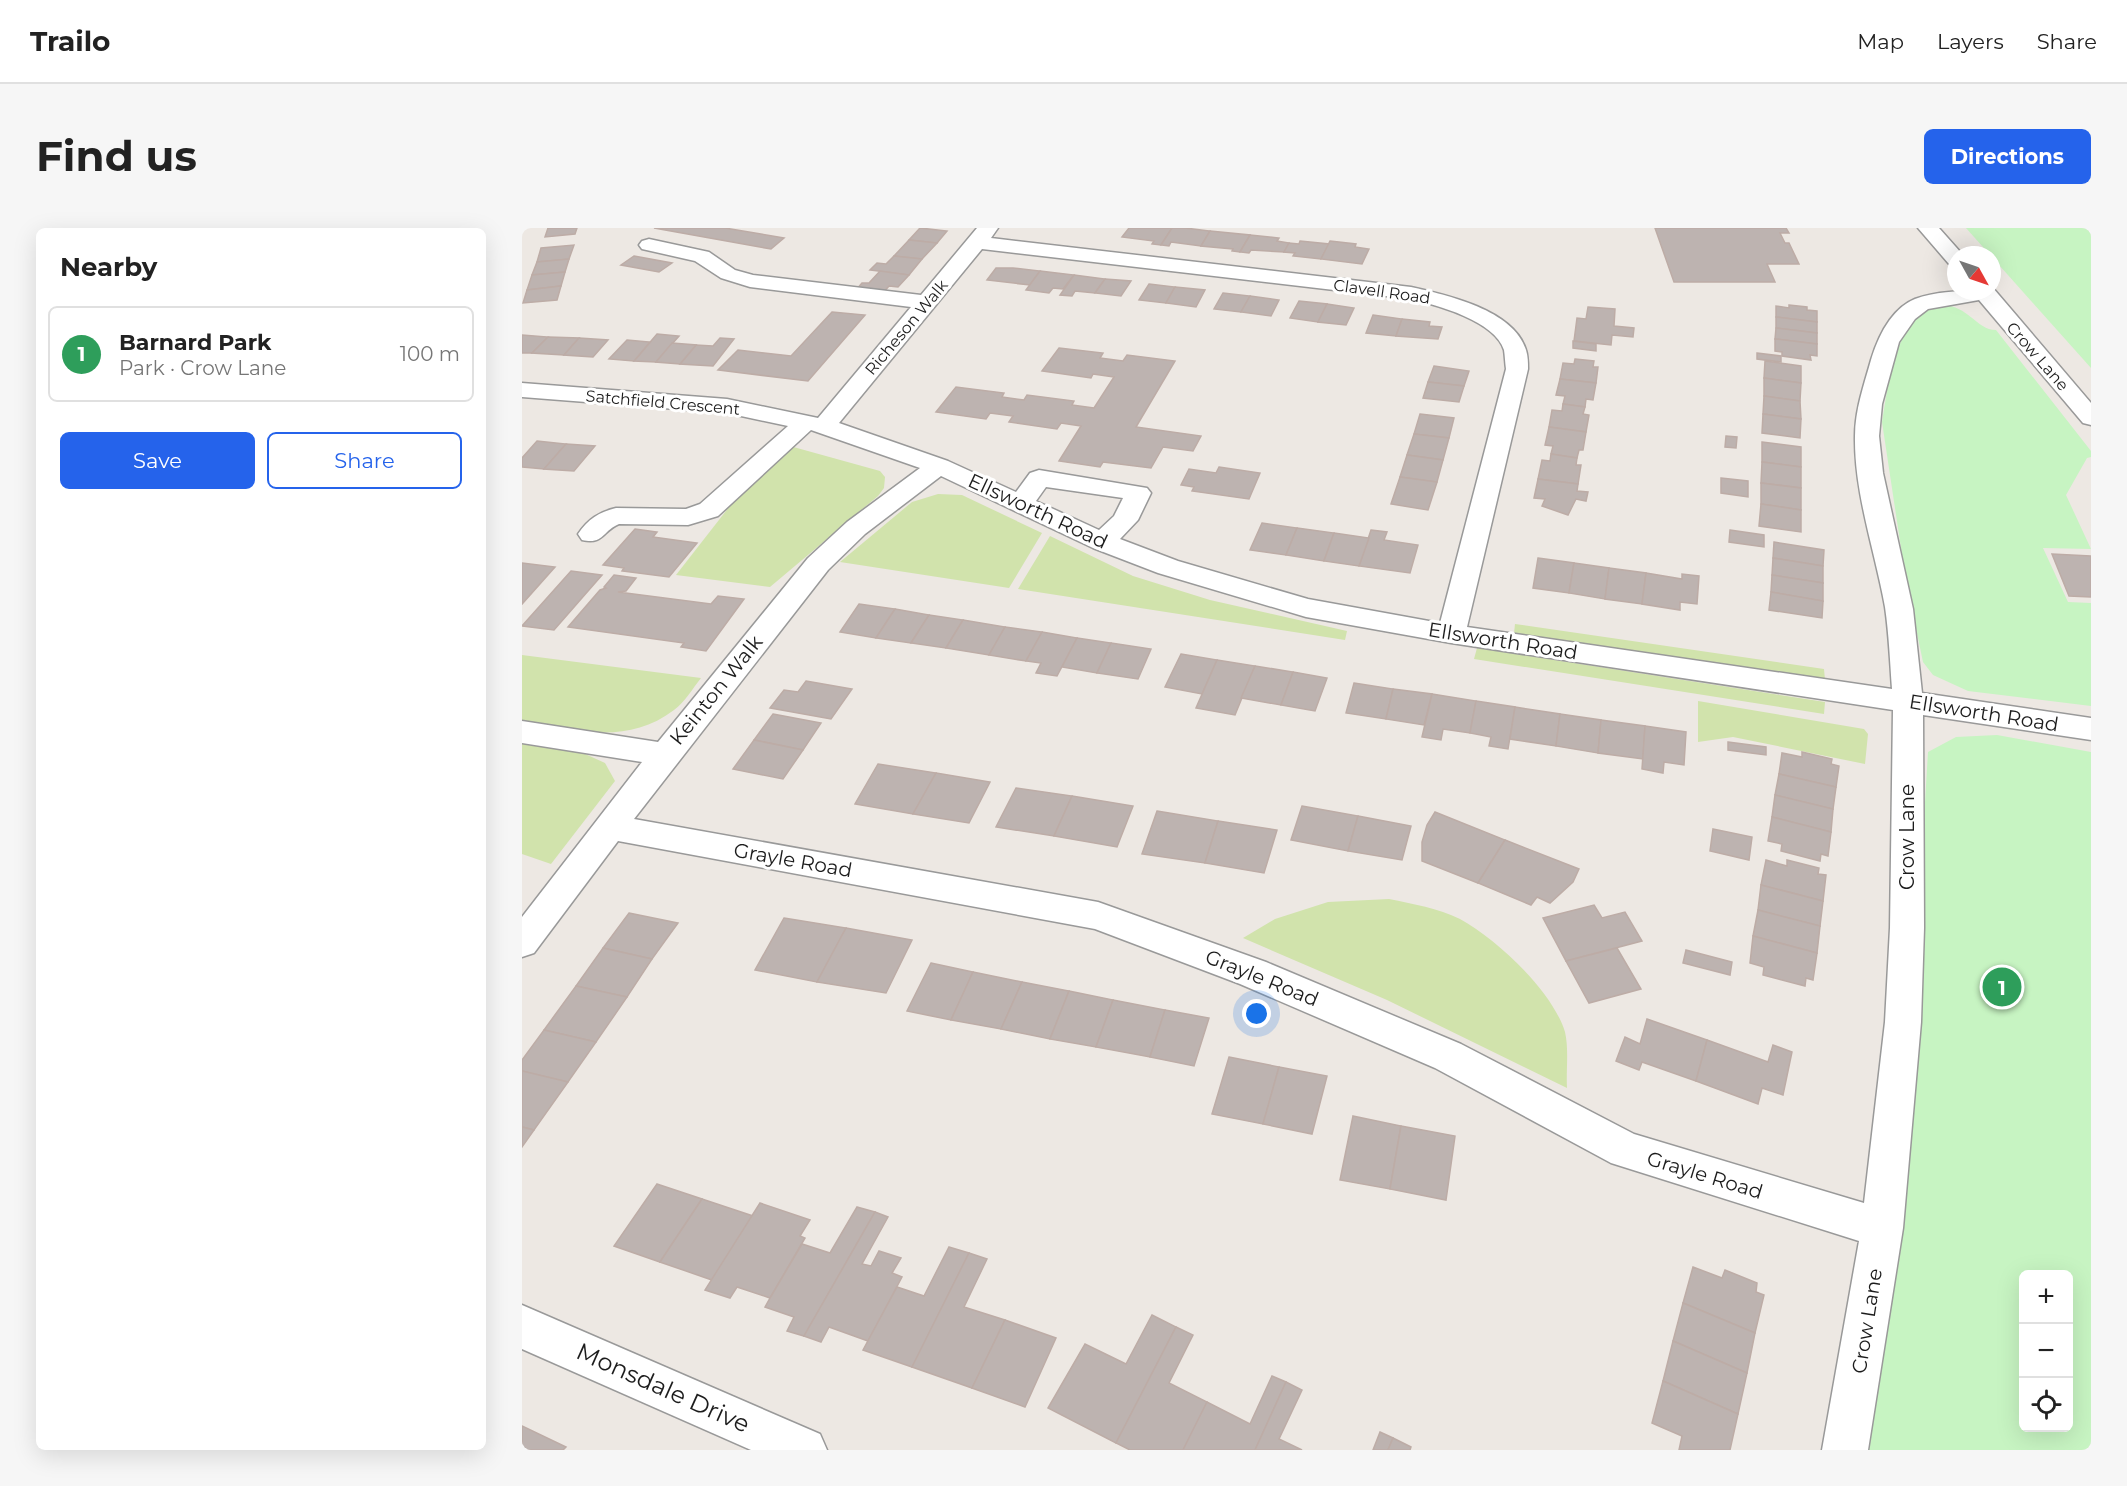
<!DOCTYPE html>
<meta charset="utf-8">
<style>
:root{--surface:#fff;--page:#f6f6f6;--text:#222;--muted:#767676;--line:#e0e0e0;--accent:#2563eb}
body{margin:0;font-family:Montserrat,sans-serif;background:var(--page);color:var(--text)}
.controls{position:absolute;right:18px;bottom:18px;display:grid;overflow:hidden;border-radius:9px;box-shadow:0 6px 24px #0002}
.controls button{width:54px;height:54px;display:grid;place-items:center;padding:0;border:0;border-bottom:2px solid var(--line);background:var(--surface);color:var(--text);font:30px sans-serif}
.compass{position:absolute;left:1425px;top:18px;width:54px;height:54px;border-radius:50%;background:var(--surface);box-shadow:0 6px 24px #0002;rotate:130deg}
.you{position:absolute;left:735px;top:786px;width:21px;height:21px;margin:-15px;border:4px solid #fff;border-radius:50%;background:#1a73e8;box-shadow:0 0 0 9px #1a73e833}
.badge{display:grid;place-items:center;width:39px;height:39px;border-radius:50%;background:var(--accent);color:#fff;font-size:20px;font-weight:700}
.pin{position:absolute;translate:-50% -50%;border:3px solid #fff;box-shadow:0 2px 6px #0006}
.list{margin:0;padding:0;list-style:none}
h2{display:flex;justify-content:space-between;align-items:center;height:78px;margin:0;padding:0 24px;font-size:26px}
h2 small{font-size:20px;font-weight:400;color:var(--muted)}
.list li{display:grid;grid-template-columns:39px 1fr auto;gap:18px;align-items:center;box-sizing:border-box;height:96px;margin:0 12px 12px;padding:0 12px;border:2px solid var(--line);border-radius:9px}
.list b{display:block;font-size:22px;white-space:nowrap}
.list p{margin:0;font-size:20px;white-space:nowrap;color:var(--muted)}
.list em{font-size:20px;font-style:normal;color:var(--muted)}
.actions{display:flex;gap:12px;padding:18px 24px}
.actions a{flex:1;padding:14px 0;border:2px solid var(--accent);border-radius:9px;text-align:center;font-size:21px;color:var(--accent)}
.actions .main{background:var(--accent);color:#fff}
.icon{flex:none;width:33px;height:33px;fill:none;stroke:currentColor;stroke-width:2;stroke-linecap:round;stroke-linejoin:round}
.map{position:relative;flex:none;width:1569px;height:1222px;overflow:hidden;border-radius:9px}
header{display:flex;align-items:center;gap:36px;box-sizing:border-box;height:84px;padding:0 30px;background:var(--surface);border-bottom:2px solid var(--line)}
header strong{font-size:28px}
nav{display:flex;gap:33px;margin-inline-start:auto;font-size:21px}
.intro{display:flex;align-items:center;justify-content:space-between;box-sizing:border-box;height:144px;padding:0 36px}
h1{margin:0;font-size:42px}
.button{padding:15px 27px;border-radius:9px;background:var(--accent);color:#fff;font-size:21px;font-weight:700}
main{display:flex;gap:36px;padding:0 36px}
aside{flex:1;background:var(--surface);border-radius:9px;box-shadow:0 6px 24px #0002}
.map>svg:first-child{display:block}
.grass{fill:#d1e3ac}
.park{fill:#c7f4c2;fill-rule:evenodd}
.building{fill:#bdb3b0;stroke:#bdaca6;stroke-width:1.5}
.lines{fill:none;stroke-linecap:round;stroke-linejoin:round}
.minor-casing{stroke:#999;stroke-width:3}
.minor{fill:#fff;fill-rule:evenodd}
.labels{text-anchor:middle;stroke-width:6;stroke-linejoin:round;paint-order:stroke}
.far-street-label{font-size:16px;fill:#1c1c1c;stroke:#fff}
.street-label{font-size:20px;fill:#1c1c1c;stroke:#fff}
.near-street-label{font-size:24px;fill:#1c1c1c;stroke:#fff}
</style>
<header>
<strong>Trailo</strong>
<nav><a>Map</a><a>Layers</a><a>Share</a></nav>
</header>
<div class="intro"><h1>Find us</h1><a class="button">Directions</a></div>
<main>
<aside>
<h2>Nearby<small></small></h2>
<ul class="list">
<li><span class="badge" style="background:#2e9e5b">1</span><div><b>Barnard Park</b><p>Park · Crow Lane</p></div><em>100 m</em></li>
</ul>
<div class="actions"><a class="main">Save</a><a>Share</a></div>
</aside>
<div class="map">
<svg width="1569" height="1222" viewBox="0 0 1569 1222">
<rect width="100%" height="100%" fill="#ede8e3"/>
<g class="grass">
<path d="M257 215 358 243 363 249 362 260 356 268 248 359 154 347Z"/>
<path d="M416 266 440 267 520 305 487 360 318 334 390 274Z"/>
<path d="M528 308 611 348 688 372 825 403 823 412 496 361Z"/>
<path d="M993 396 1302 441 1303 452 992 405Z"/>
<path d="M955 420 1303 474 1302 486 952 431Z"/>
<path d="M0 427 179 450C171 460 163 474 152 482 105 518 53 502 0 493Z"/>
<path d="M1176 473 1342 501 1346 506 1343 536 1211 509 1176 514Z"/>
<path d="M0 516 61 525 83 535 93 553 29 636 0 626Z"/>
<path d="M867 671C891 676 916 680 938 691 975 711 1031 764 1043 804 1047 821 1044 843 1045 860L865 772 721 710 753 691 806 674Z"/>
</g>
<g class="park">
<path d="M1444 0H1569V140Z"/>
<path d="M1419 77C1447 77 1454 102 1474 102L1569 223V229L1565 230 1544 267 1569 321 1521 320 1546 374 1569 375V478L1446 463 1411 447 1401 434 1384 353 1360 194 1369 137 1388 92 1407 79Z"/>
<path d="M1475 507 1569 524V1222H1347L1378 994 1406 524 1434 509ZM1502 1046H1546V1200H1502Z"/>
</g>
<g class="building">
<path d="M26 0H55L53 6 23 9Z"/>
<path d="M132 0H203L262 10 249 21Z"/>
<path d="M398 0 425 3 415 15 387 12Z"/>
<path d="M607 0H650L639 17 630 16 632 13 600 9Z"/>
<path d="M650 0H663L688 3 679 18 649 14 647 18 639 17Z"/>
<path d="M1133 0H1264L1267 5H1258L1263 15H1267L1277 36H1245L1253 54H1152Z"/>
<path d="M688 3 728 7 718 24 710 23 711 21 679 18Z"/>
<path d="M728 7 757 10 755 13 767 15 762 24 729 22 727 25 718 24Z"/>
<path d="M387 12 415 15 400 31 372 28Z"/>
<path d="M778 13 807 16 799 31 771 28 773 25 762 24 767 15 777 16Z"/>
<path d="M808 13 834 16 833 19 847 21 840 36 799 31Z"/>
<path d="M52 17 47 31 15 34 19 20Z"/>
<path d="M112 28 150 35 137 44 99 37Z"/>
<path d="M372 28 400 31 387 47 348 42 355 35 364 36Z"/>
<path d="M47 31 43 44 10 47 15 34Z"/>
<path d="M474 40H491L518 43 508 57 465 52Z"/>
<path d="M358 43 387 47 376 59 367 58 361 65 334 62 340 55H347Z"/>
<path d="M518 43 552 47 541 61 531 60 527 65 504 62Z"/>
<path d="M43 44 39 58 5 62 10 47Z"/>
<path d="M552 47 583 51 573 65 553 63 550 68 538 67Z"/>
<path d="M583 51 609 53 599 68 573 65Z"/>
<path d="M627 56 653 59 644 75 617 72Z"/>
<path d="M39 58 35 72 1 75 5 62Z"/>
<path d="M653 59 683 62 674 79 644 75Z"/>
<path d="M701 65 728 68 719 84 692 81Z"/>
<path d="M728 68 757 72 749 88 719 84Z"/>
<path d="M777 73 805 76 796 94 768 90Z"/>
<path d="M805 76 832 80 824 97 796 94Z"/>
<path d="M1267 77 1285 79V82L1295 83V94L1254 89V78L1267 80Z"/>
<path d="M1066 79 1093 81 1092 98 1112 100 1111 109 1090 107 1089 117 1052 113 1055 90 1064 91Z"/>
<path d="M310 84 343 87 286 153 196 142 216 122 269 128Z"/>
<path d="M851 87 880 91 874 108 844 105Z"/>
<path d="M1254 89 1295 94V105L1254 100Z"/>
<path d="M880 91 908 94 907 98 920 99 916 111 874 108Z"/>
<path d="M1254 100 1295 105V116L1253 111Z"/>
<path d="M135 106 157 108 134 134 112 133Z"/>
<path d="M0 107 26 109 10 125H0Z"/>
<path d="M26 109 57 110 42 127 10 125Z"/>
<path d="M57 110 86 112 71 129 42 127Z"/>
<path d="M198 110 212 111 191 138 158 136 174 117 191 118Z"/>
<path d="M1253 111 1295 116V128L1288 127 1289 132 1260 128V124L1253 123Z"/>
<path d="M105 112 128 114 112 133 87 131Z"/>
<path d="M1051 113 1074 116V123L1051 120Z"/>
<path d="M150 115 174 117 158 136 134 134Z"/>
<path d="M537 120 581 125 578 130 601 133 605 127 653 133 614 199 679 208 671 223 641 219 629 240 581 234 578 239 537 233 559 198 539 195 535 201 487 194 491 188 468 185 464 191 414 184 434 159 482 165 480 169 502 172 505 167 552 173 550 177 572 180 592 149 571 146 569 150 520 143Z"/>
<path d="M1235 125 1259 128V134L1235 131Z"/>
<path d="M1053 131 1072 133 1071 139H1076L1074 155 1038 151 1041 135 1052 136Z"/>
<path d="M1243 133 1279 138V155L1242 150Z"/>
<path d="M912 138 947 143 942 158 906 154Z"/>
<path d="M1242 150 1279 155 1278 173 1242 168Z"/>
<path d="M1038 151 1074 155 1071 172 1064 171 1063 179 1041 176 1043 168 1034 167Z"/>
<path d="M906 154 942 158 937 174 901 170Z"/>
<path d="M1242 168 1278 173 1279 191 1241 186Z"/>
<path d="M1041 176 1063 179 1061 186 1067 187 1064 204 1027 199 1030 182 1040 183Z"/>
<path d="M898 186 932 190 927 210 892 206Z"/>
<path d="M1241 186 1279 191 1278 210 1240 205Z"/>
<path d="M1027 199 1064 204 1061 222H1057L1055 230 1029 226 1031 218 1023 217Z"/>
<path d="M892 206 927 210 921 232 885 227Z"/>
<path d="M1204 208 1215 209 1214 220 1203 219Z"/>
<path d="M15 213 44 216 22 241 0 239V230Z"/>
<path d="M1240 214 1279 219V239L1240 234Z"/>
<path d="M44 216 73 218 52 243 22 241Z"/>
<path d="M1029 226 1055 230 1054 237H1059L1056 256 1016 251 1020 232 1028 233Z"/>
<path d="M885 227 921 232 915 254 878 249Z"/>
<path d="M1240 234 1279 239V260L1239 255Z"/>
<path d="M697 239 738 245 727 271 670 263 672 259 659 257 667 241 694 245Z"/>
<path d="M878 249 915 254 906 282 869 276Z"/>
<path d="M1199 250 1226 253V269L1199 265Z"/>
<path d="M1016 251 1056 256 1055 263 1066 264 1064 273 1054 271 1046 287 1020 278 1023 271 1012 270Z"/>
<path d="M1239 255 1279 260V282L1239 276Z"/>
<path d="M1239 276 1279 282V304L1237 298Z"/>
<path d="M740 295 775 300 764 327 728 322Z"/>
<path d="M775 300 812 305 802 333 764 327Z"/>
<path d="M113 301 135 304 131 309 175 315 147 349 100 343 102 340 81 337Z"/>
<path d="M849 302 865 304 862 312 896 317 888 345 837 338Z"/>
<path d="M1208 302 1242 307V319L1207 314Z"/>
<path d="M812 305 847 310 837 338 802 333Z"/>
<path d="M1252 314 1302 322 1301 338 1251 330Z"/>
<path d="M1530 326 1569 328V369L1547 368Z"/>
<path d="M1016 330 1052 335 1047 365 1011 360Z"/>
<path d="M1251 330 1301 338V355L1250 347Z"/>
<path d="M0 335 33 339 0 376Z"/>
<path d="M1052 335 1087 340 1083 371 1047 365Z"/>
<path d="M1087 340 1124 345 1120 376 1083 371Z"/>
<path d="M49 343 80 347 32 402 0 398Z"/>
<path d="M1124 345 1160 351V346L1177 348 1175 376 1158 374V382L1120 376Z"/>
<path d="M92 347 114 350 104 363 96 364 189 376 196 368 222 371 184 423 159 419 162 415 46 399 78 362 84 360 82 359Z"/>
<path d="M1250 347 1301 355V373L1249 364Z"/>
<path d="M1249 364 1301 373 1300 390 1247 382Z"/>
<path d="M337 376 373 381 354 410 318 404Z"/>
<path d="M373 381 407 387 389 415 354 410Z"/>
<path d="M407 387 441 392 424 420 389 415Z"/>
<path d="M441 392 483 399 467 427 424 420Z"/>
<path d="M483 399 520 404 504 433 467 427Z"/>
<path d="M520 404 555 410 535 448 514 445 519 435 504 433Z"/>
<path d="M555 410 589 415 575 445 540 439Z"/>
<path d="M589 415 629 421 616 451 575 445Z"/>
<path d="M659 426 695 432 680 466 643 459Z"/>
<path d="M695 432 733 438 713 487 674 480Z"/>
<path d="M733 438 771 444 759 477 719 470Z"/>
<path d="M771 444 805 450 793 483 759 477Z"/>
<path d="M284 453 330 461 309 491 248 480 262 462 276 464Z"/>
<path d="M832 455 871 461 864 491 824 485Z"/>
<path d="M871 461 910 466 902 497 864 491Z"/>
<path d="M910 466 954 473 948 505 921 501 919 512 900 509Z"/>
<path d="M954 473 993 479 986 521 967 518 969 509 948 505Z"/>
<path d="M993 479 1038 486 1034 518 988 511Z"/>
<path d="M251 486 299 495 281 522 232 512Z"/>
<path d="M1038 486 1079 492 1076 525 1034 518Z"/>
<path d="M1079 492 1123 498 1121 531 1076 525Z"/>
<path d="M1123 498 1164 504 1162 537 1142 534 1141 545 1120 541Z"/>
<path d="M232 512 281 522 261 551 211 541Z"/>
<path d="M1206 514 1244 519V527L1206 522Z"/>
<path d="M1280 524 1310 531 1309 536 1317 538 1314 559 1257 546 1260 525 1280 529Z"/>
<path d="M356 536 414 545 391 586 333 576Z"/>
<path d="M414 545 468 554 447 595 391 586Z"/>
<path d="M1257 546 1314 559 1311 581 1253 567Z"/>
<path d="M494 560 550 568 532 608 474 599Z"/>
<path d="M1253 567 1311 581 1309 604 1250 589Z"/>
<path d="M550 568 611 578 595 619 532 608Z"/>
<path d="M780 578 836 588 826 623 769 612Z"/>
<path d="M635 583 696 593 683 635 620 626Z"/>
<path d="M913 584 983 612 956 655 900 633V614L905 597Z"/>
<path d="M836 588 889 598 880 632 826 623Z"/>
<path d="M1250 589 1309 604 1306 628 1299 626 1298 633 1259 623 1260 616 1246 613Z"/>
<path d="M696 593 755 602 742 645 683 635Z"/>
<path d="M1191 601 1230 609 1227 632 1188 623Z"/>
<path d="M983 612 1057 641 1051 654 1028 675 1015 669 1009 677 956 655Z"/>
<path d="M1244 632 1265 638V632L1297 640 1296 646 1304 647 1301 673 1239 657Z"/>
<path d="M1239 657 1301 673 1298 698 1236 682Z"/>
<path d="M1072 677 1080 690 1103 684 1120 713 1044 733 1021 690Z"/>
<path d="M1236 682 1298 698 1295 725 1231 708Z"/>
<path d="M107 685 156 695 130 731 81 720Z"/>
<path d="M262 690 324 700 295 754 233 742Z"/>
<path d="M324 700 390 712 364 765 295 754Z"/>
<path d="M1231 708 1295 725 1291 752 1284 750 1283 758 1241 747 1242 739 1228 735Z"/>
<path d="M81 720 130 731 105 769 54 758Z"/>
<path d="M1095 720 1119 761 1067 775 1044 733Z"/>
<path d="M1164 722 1210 734 1208 747 1161 735Z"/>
<path d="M409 735 451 744 429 792 385 783Z"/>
<path d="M451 744 500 754 479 801 429 792Z"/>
<path d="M500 754 547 763 528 811 479 801Z"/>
<path d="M54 758 105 769 74 814 22 802Z"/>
<path d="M547 763 591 772 574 819 528 811Z"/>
<path d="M591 772 643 782 628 829 574 819Z"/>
<path d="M643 782 687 790 672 838 628 829Z"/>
<path d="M1125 791 1185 812 1174 853 1120 834 1117 842 1094 833 1103 809 1118 816Z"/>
<path d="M22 802 74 814 46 854 0 843V832Z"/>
<path d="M1185 812 1246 834 1251 817 1270 824 1261 867 1240 860 1236 876 1174 853Z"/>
<path d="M707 829 757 839 741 896 690 886Z"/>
<path d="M757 839 805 848 790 906 741 896Z"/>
<path d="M0 843 46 854 12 902 0 899Z"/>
<path d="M831 888 879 898 868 961 818 952Z"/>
<path d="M879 898 933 908 924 972 868 961Z"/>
<path d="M0 899 12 902 0 919Z"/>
<path d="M135 956 180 971 138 1034 92 1018Z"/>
<path d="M180 971 231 988 190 1052 138 1034Z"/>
<path d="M238 975 288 992 278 1008 283 1010 248 1070 215 1059 208 1070 183 1062Z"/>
<path d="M335 979 353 984 282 1108 265 1103 272 1089 243 1079 248 1070 280 1016 308 1025Z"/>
<path d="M353 984 366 989 340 1036 349 1038 357 1023 379 1030 370 1045 380 1049 346 1113 307 1099 299 1114 282 1108Z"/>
<path d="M427 1019 447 1025 390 1139 341 1122 375 1059 402 1068Z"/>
<path d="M447 1025 465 1031 442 1079 483 1092 450 1160 390 1139Z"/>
<path d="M1171 1039 1200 1050 1203 1042 1235 1055 1234 1064 1242 1067 1233 1105 1161 1075Z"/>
<path d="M1161 1075 1233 1105 1225 1145 1151 1113Z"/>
<path d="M630 1087 654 1099 594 1215 526 1180 563 1116 604 1136Z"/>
<path d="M483 1092 534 1110 503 1179 450 1160Z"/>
<path d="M654 1099 671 1107 647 1155 685 1174 661 1222H608L594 1215Z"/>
<path d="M1151 1113 1225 1145 1216 1186 1141 1153Z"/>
<path d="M750 1148 764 1154 733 1222H661L685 1174 728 1196Z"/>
<path d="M1141 1153 1216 1186 1208 1222H1157L1160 1208 1130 1195Z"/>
<path d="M764 1154 780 1162 757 1211 780 1222H733Z"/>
<path d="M0 1198 44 1219 41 1222H0Z"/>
<path d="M858 1204 871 1210 866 1222H851Z"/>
<path d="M871 1210 889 1219 888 1222H866Z"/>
</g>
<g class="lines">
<defs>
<g id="minor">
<path d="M455 0H476L469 10 889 59C925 67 992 82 1004 122 1006 128 1006 135 1006 141L945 399 1370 461C1368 434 1367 406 1363 379 1353 323 1332 265 1333 208 1333 182 1342 157 1349 132 1356 109 1369 81 1393 71 1416 62 1446 63 1470 63L1471 60 1569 175V197L1561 195 1457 72 1406 81 1393 91 1377 114 1360 176 1357 208 1361 245 1391 381 1400 465 1569 490V512L1401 487 1402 700 1399 794 1381 1000 1346 1222H1300L1337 1013 1089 935 913 840 718 756 573 701 96 613 12 725 0 729V689L120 534 0 515V493L136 514 286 330 325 294 398 240 289 202 196 288 166 297 97 296C80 303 82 317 60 312L56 306C66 291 77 284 94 280L164 281 178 276 266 198 205 185 0 169V155L205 171 296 190 389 79 228 59 199 50 173 33 120 21 117 17 120 13 127 11 187 24 213 42 231 47 399 67ZM460 21 889 71C915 77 973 93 982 122 983 128 983 135 984 141L918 395 786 371 656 333 598 311 616 292 629 265 625 260 517 242 508 245 494 264 426 233 317 195ZM419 248 571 320 636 345 784 389 929 415 1371 482 1368 700 1363 794 1342 975 1112 906 939 816 744 734 576 674 112 591 306 342 343 306ZM524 259 601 270 592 288 577 302 514 273Z"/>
<path d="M1396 0H1417L1441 27H1434V38L1427 36Z"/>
<path d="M0 1077 298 1206 305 1222H229L0 1121Z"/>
</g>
</defs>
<use href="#minor" class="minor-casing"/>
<use href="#minor" class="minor"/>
</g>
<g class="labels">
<g class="far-street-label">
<text transform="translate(860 63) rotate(8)" y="6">Clavell Road</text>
<text transform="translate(384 99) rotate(-50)" y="6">Richeson Walk</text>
<text transform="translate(1516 128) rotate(49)" y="6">Crow Lane</text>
<text transform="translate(141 174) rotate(5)" y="6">Satchfield Crescent</text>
</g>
<g class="street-label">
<text transform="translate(516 283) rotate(25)" y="7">Ellsworth Road</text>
<text transform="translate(981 413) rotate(9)" y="7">Ellsworth Road</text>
<text transform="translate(194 462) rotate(-51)" y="7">Keinton Walk</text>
<text transform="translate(1462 485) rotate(9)" y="7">Ellsworth Road</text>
<text transform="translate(1385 609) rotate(-90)" y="7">Crow Lane</text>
<text transform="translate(271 632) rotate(10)" y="7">Grayle Road</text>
<text transform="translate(740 750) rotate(22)" y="7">Grayle Road</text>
<text transform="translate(1183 947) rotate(17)" y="7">Grayle Road</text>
<text transform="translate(1345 1093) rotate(-81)" y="7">Crow Lane</text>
</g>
<g class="near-street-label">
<text transform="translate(141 1160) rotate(24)" y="8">Monsdale Drive</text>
</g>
</g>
</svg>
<div class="controls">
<button>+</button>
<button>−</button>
<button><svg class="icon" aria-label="locate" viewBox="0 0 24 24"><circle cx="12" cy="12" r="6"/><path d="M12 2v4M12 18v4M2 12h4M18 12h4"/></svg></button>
</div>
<svg class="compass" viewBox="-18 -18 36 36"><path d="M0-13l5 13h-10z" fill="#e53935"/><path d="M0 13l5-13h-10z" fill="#767676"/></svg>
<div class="you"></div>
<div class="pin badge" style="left:1480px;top:759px;background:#2e9e5b">1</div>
</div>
</main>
